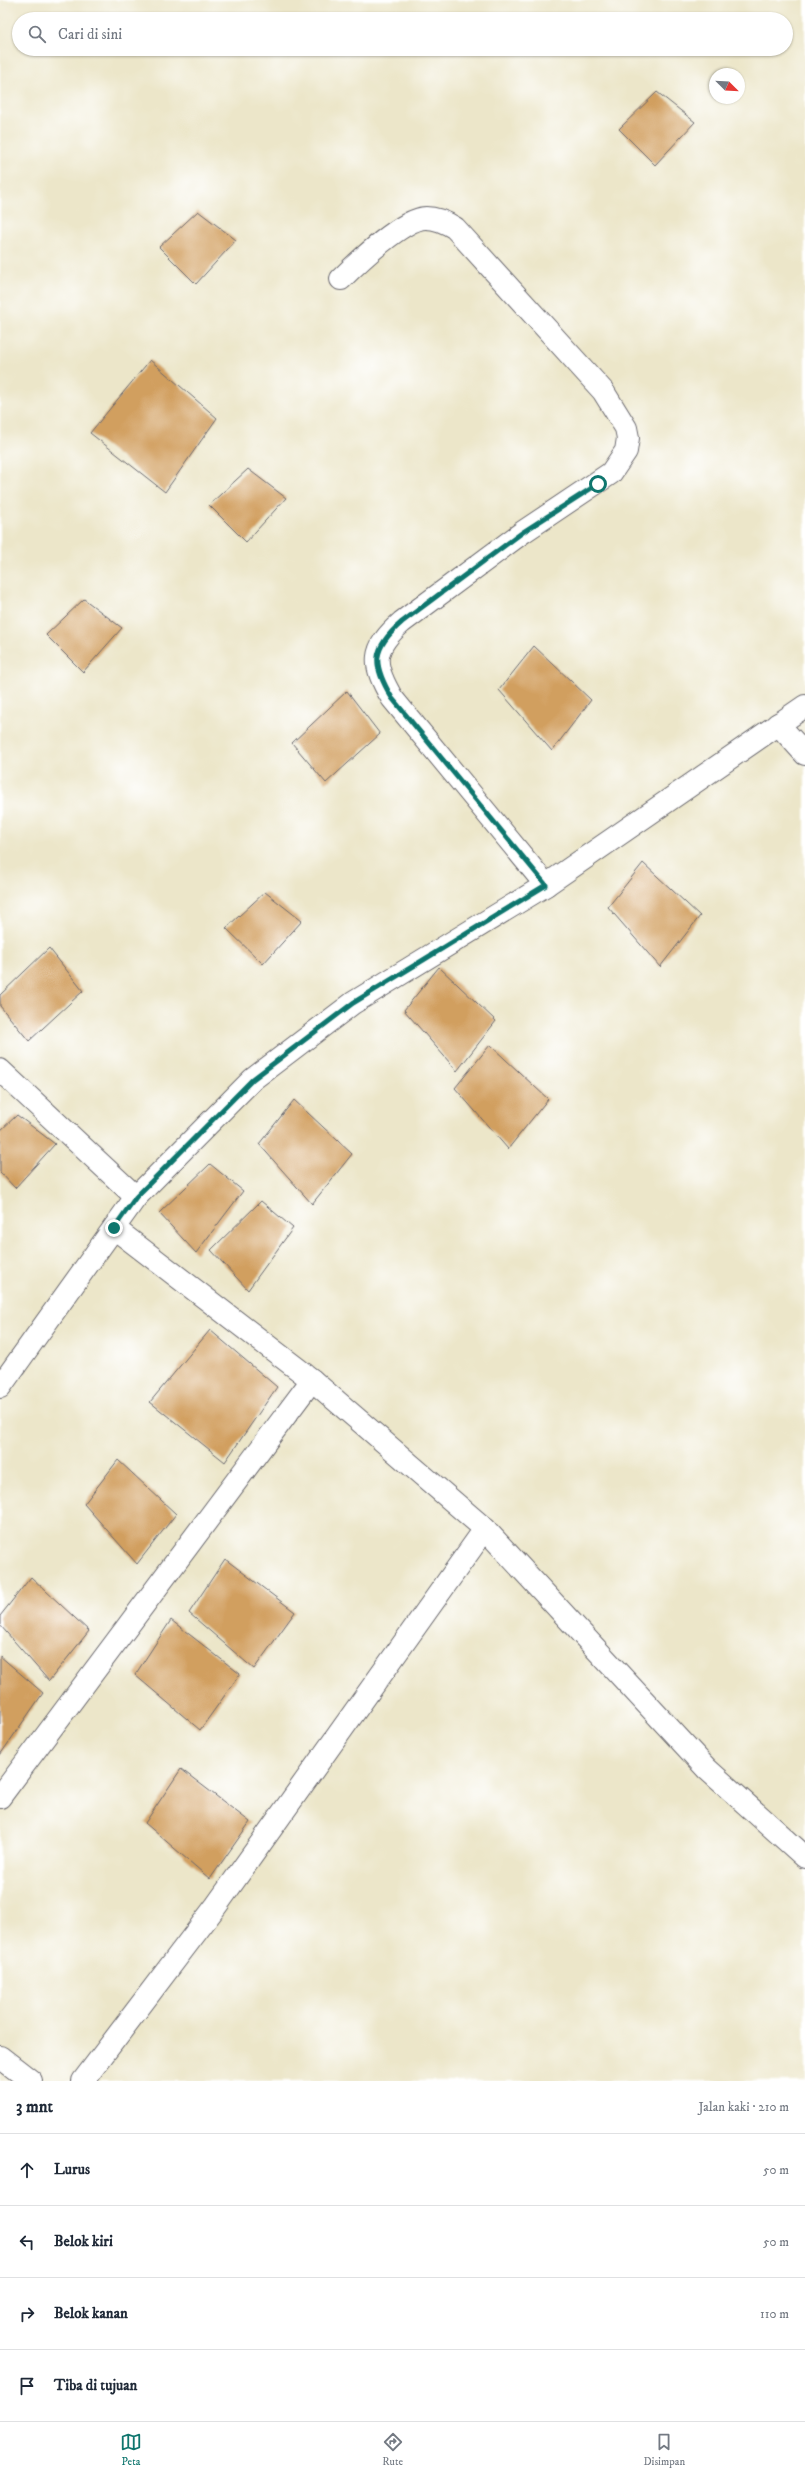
<!DOCTYPE html>
<html lang="id">
<meta charset="utf-8">
<style>
:root{--surface:#fff;--page:#f6f6f7;--text:#1f2937;--muted:#747a83;--line:#e0e1e3;--accent:#0f766e}
body{margin:0;font-family:"IM FELL DW Pica",serif;background:var(--page);color:var(--text)}
.compass{position:absolute;left:709px;top:68px;width:36px;height:36px;border-radius:50%;background:var(--surface);box-shadow:0 1px 3px #0004;rotate:114deg}
.stop{position:absolute;width:12px;height:12px;margin:-9px;border:3px solid #0f766e;border-radius:50%;background:#fff}
.stop.end{background:#0f766e;border-color:#fff;box-shadow:0 1px 4px #0008}
.list{margin:0;padding:0;list-style:none}
h2{display:flex;justify-content:space-between;align-items:center;height:52px;margin:0;padding:0 16px;font-size:17px}
h2 small{font-size:13px;font-weight:400;color:var(--muted)}
.list li{display:grid;grid-template-columns:26px 1fr auto;gap:12px;align-items:center;box-sizing:border-box;height:72px;padding:0 16px;border-top:1px solid var(--line)}
.list b{display:block;font-size:15px;white-space:nowrap}
.list em{font-size:13px;font-style:normal;color:var(--muted)}
.icon{flex:none;width:22px;height:22px;fill:none;stroke:currentColor;stroke-width:2;stroke-linecap:round;stroke-linejoin:round}
.map{position:relative;flex:none;width:805px;height:2081px;overflow:hidden}
.search{position:absolute;background:var(--surface);box-shadow:0 1px 3px #0004;left:12px;right:12px;top:12px;height:44px;display:flex;align-items:center;gap:10px;box-sizing:border-box;padding:0 14px;border-radius:22px;color:var(--muted);font-size:15px}
.sheet{height:340px;background:var(--surface)}
nav{display:flex;justify-content:space-around;align-items:center;box-sizing:border-box;height:56px;border-top:1px solid var(--line);background:var(--surface);font-size:11px;color:var(--muted)}
nav a{display:grid;justify-items:center;gap:2px}
nav .on{color:var(--accent)}
.map>svg:first-child{display:block}
.building{fill:#d19f5f}
.lines{fill:none;stroke-linecap:round;stroke-linejoin:round}
.minor-casing{stroke:#69676d;stroke-width:24}
.minor{stroke:#fff;stroke-width:22}
.route{stroke:#0f766e;stroke-width:5}
</style>
<div class="map">
<svg width="805" height="2081" viewBox="0 0 805 2081">
<rect width="100%" height="100%" fill="#fff"/>
<filter id="ink" filterUnits="userSpaceOnUse"><feTurbulence type="fractalNoise" baseFrequency=".025" numOctaves="2"/><feDisplacementMap in="SourceGraphic" scale="8" xChannelSelector="R" yChannelSelector="G"/><feConvolveMatrix kernelMatrix="1 2 1 2 8 2 1 2 1" color-interpolation-filters="sRGB"/></filter>
<filter id="wash" filterUnits="userSpaceOnUse"><feTurbulence type="fractalNoise" baseFrequency=".012" numOctaves="4" result="noise"/><feDisplacementMap in="SourceGraphic" scale="16" xChannelSelector="R" yChannelSelector="G"/><feGaussianBlur stdDeviation="0.9" result="paint"/><feColorMatrix in="noise" values="0 0 0 0 0 0 0 0 0 0 0 0 0 0 0 0 0 1.4 0 .05"/><feComposite in="paint" operator="in"/></filter>
<g filter="url(#wash)">
<rect width="100%" height="100%" fill="#ece6c9"/>
<g id="blocks">
<g class="building">
<path d="M657 92 695 122 655 165 619 129Z"/>
<path d="M198 211 236 240 196 284 159 247Z"/>
<path d="M150 360 217 418 165 492 90 433Z"/>
<path d="M248 469 286 498 246 542 209 505Z"/>
<path d="M84 599 122 628 83 672 46 635Z"/>
<path d="M534 646 591 700 552 751 499 690Z"/>
<path d="M347 691 380 734 326 783 292 743Z"/>
<path d="M643 863 700 916 660 967 608 907Z"/>
<path d="M265 892 302 921 263 964 226 928Z"/>
<path d="M49 948 83 991 29 1041 0 1006V995Z"/>
<path d="M439 967 496 1021 457 1071 404 1010Z"/>
<path d="M490 1045 548 1099 508 1149 455 1088Z"/>
<path d="M294 1100 352 1154 312 1204 259 1144Z"/>
<path d="M17 1115 55 1144 15 1188 0 1172V1131Z"/>
<path d="M210 1164 243 1191 196 1253 159 1213Z"/>
<path d="M261 1201 293 1228 248 1290 211 1250Z"/>
<path d="M210 1330 277 1387 225 1462 150 1402Z"/>
<path d="M118 1460 176 1514 137 1564 84 1504Z"/>
<path d="M225 1559 295 1612 254 1669 189 1613Z"/>
<path d="M31 1577 89 1631 49 1681 0 1625V1616Z"/>
<path d="M171 1620 240 1674 200 1730 135 1675Z"/>
<path d="M0 1656 43 1693 0 1755Z"/>
<path d="M181 1769 250 1822 210 1879 145 1823Z"/>
</g>
</g>
</g>
<g filter="url(#ink)">
<use href="#blocks" fill-opacity="0" stroke="#69676d" stroke-width="1"/>
<g class="lines">
<defs>
<g id="minor">
<path d="M341 279C357 263 404 218 426 218 435 218 447 223 455 228L603 391 626 428 628 438 626 451 611 473 523 532 402 622C371 649 372 664 392 698L546 885"/>
<path d="M778 724 805 754"/>
<path d="M0 1070 136 1197"/>
<path d="M0 1387 136 1197 253 1079 353 1003 546 885 805 706"/>
<path d="M485 1529 707 1769 805 1857"/>
<path d="M0 1797 312 1380"/>
<path d="M0 2057 31 2081"/>
<path d="M83 2081 216 1906 485 1529 312 1380 114 1228"/>
</g>
</defs>
<use href="#minor" class="minor-casing"/>
<use href="#minor" class="minor"/>
</g>
</g>
<g class="lines" filter="url(#ink)">
<path class="route" d="M114 1228 136 1197 253 1079 353 1003 546 885 392 698C372 664 371 649 402 622L523 532 598 484"/>
</g>
</svg>
<svg class="compass" viewBox="-18 -18 36 36"><path d="M0-13l5 13h-10z" fill="#e53935"/><path d="M0 13l5-13h-10z" fill="#747a83"/></svg>
<div class="stop" style="left:598px;top:484px"></div>
<div class="stop end" style="left:114px;top:1228px"></div>
<div class="search"><svg class="icon" aria-label="search" viewBox="0 0 24 24"><circle cx="10" cy="10" r="6"/><path d="M15 15l6 6"/></svg>Cari di sini</div>
</div>
<section class="sheet">
<h2>3 mnt<small>Jalan kaki · 210 m</small></h2>
<ul class="list">
<li><svg class="icon" aria-label="ahead" viewBox="0 0 24 24"><path d="M12 20V5M6 11l6-6 6 6"/></svg><div><b>Lurus</b></div><em>50 m</em></li>
<li><svg class="icon" aria-label="left" viewBox="0 0 24 24"><path d="M17 20v-9H6M10 6l-5 5 5 5"/></svg><div><b>Belok kiri</b></div><em>50 m</em></li>
<li><svg class="icon" aria-label="right" viewBox="0 0 24 24"><path d="M7 20v-9h11M14 6l5 5-5 5"/></svg><div><b>Belok kanan</b></div><em>110 m</em></li>
<li><svg class="icon" aria-label="arrive" viewBox="0 0 24 24"><path d="M6 21V4h12l-3 4 3 4H6"/></svg><div><b>Tiba di tujuan</b></div></li>
</ul>
</section>
<nav>
<a class="on"><svg class="icon" aria-label="map" viewBox="0 0 24 24"><path d="M3 6l6-2 6 2 6-2v14l-6 2-6-2-6 2zM9 4v14M15 6v14"/></svg>Peta</a>
<a><svg class="icon" aria-label="directions" viewBox="0 0 24 24"><path d="M12 3l9 9-9 9-9-9zM9 14v-3h6M13 9l2 2-2 2"/></svg>Rute</a>
<a><svg class="icon" aria-label="saved" viewBox="0 0 24 24"><path d="M7 4h10v16l-5-4-5 4z"/></svg>Disimpan</a>
</nav>
